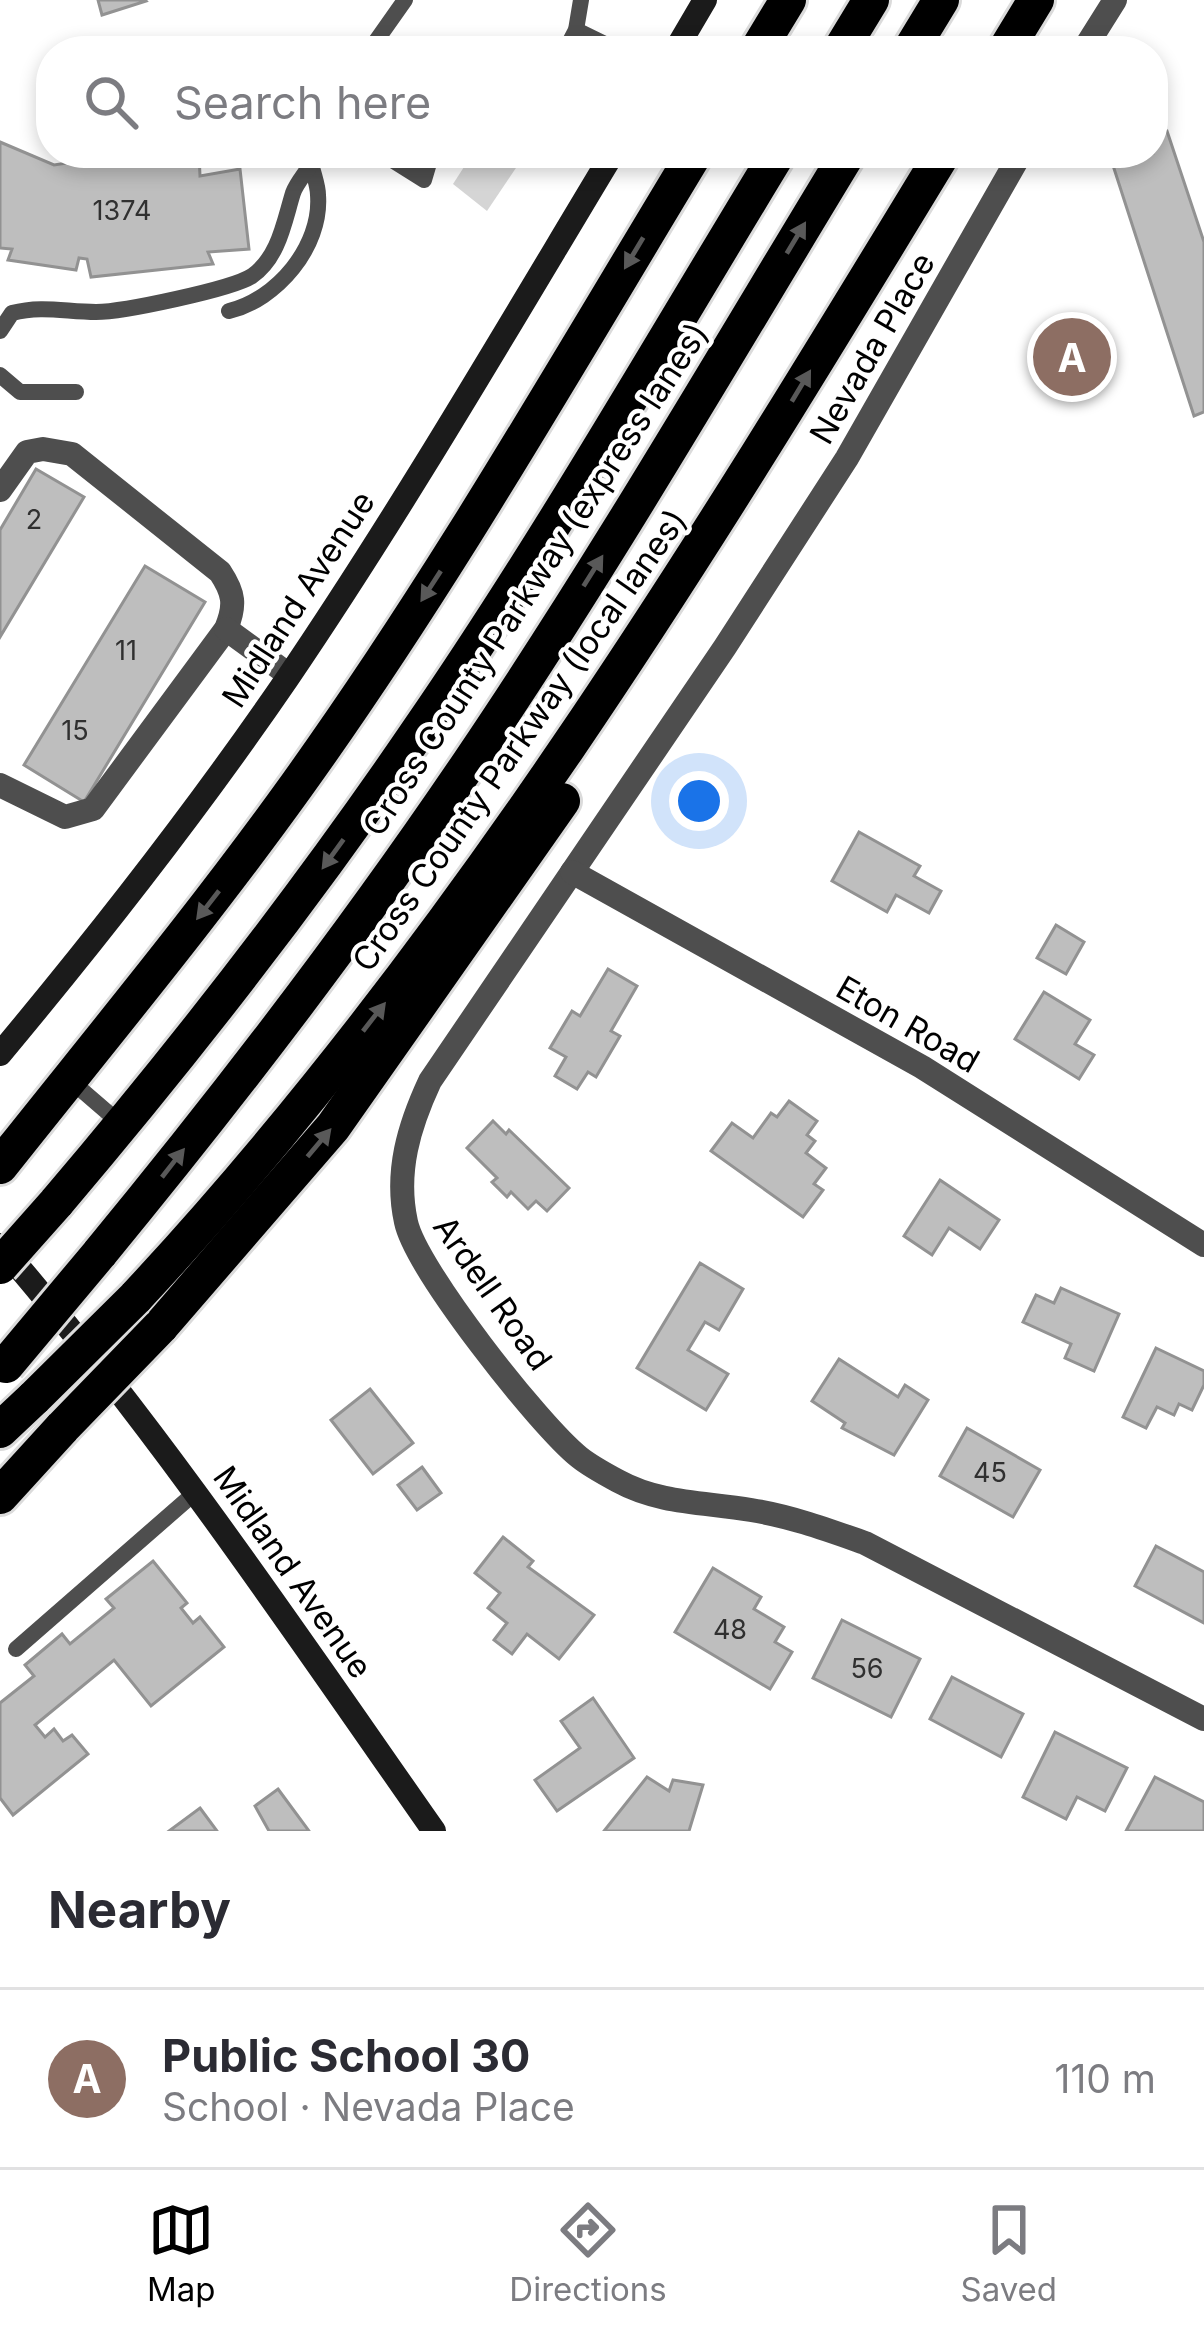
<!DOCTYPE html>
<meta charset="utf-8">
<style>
:root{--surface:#fff;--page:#f2f2f3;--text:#2b2b33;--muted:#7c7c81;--line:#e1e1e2;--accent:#000}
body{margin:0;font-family:Inter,sans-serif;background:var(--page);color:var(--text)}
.you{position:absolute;left:699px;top:801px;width:42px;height:42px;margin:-30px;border:9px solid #fff;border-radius:50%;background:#1a73e8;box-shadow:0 0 0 18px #1a73e833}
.badge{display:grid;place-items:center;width:78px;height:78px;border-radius:50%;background:var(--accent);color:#fff;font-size:39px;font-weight:700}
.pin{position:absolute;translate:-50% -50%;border:6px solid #fff;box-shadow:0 3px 12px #0006}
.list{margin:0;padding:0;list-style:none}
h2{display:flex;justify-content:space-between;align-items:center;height:156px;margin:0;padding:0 48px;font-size:51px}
h2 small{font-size:39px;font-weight:400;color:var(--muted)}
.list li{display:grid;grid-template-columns:78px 1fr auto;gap:36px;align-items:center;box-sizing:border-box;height:180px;padding:0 48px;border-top:3px solid var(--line)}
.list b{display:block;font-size:45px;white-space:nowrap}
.list p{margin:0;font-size:39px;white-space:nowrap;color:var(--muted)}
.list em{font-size:39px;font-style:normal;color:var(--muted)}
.icon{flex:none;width:66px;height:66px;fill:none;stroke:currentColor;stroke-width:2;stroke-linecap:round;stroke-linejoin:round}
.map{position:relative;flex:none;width:1204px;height:1831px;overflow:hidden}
.search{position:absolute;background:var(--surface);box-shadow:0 6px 18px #0003;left:36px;right:36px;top:36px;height:132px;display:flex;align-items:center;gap:30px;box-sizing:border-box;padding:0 42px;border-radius:48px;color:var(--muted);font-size:45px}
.sheet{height:336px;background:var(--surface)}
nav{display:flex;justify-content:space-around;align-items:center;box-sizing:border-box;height:168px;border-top:3px solid var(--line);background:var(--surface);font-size:33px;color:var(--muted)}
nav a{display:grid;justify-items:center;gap:6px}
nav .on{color:var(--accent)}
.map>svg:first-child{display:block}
.green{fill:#d5d5d5}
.building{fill:#bebebe;stroke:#929292;stroke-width:3}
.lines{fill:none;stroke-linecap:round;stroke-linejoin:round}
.highway-casing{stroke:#dbdbdb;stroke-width:42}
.lane{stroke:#4e4e4e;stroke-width:16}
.street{stroke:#4e4e4e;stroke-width:24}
.secondary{stroke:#1b1b1b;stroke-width:24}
.highway{stroke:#000;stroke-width:36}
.highway-bridge-casing{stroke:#dbdbdb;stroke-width:42;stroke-linecap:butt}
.highway-bridge{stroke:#000;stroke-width:36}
.oneway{fill:#595959}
.labels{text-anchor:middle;stroke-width:9;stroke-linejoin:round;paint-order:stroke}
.number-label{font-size:27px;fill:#303030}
.street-label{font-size:33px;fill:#000;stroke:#fff}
</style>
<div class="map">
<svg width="1204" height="1831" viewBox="0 0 1204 1831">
<rect width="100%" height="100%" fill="#fff"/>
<path class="green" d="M473 153H526L487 211 453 184Z"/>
<g class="building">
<path d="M98 0H145L146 1 102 15Z"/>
<path d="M1167 131 1204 242V412L1194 416 1109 153H1153V135Z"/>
<path d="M0 142 54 165 133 153H199L200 176 240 169 249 249 208 252 213 264 91 277 87 259 79 258 76 270 8 260 12 249 0 248Z"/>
<path d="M36 469 84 497 0 637V530Z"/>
<path d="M145 566 205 602 84 802 24 765Z"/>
<path d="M859 832 920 866 914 876 941 891 929 913 896 895 887 912 832 881Z"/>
<path d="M1056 925 1084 942 1066 974 1037 958Z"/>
<path d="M608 969 637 986 611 1031 620 1036 596 1077 588 1072 577 1089 555 1076 566 1057 550 1048 572 1011 580 1016Z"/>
<path d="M1044 992 1090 1020 1075 1044 1094 1055 1079 1079 1015 1039Z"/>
<path d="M789 1101 817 1121 807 1135 815 1141 806 1153 826 1168 814 1184 823 1190 803 1217 711 1151 732 1123 753 1138 771 1113 777 1117Z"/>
<path d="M493 1121 506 1134 509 1130 569 1188 547 1211 536 1201 528 1209 511 1192 507 1197 492 1182 497 1178 467 1148Z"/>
<path d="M940 1180 999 1220 980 1249 949 1228 932 1255 904 1236Z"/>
<path d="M700 1263 743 1289 719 1330 705 1322 688 1350 728 1374 706 1410 637 1368Z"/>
<path d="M1061 1288 1119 1314 1094 1371 1065 1358 1071 1344 1023 1322 1036 1295 1054 1303Z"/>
<path d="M1156 1348 1204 1371V1385L1192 1410 1179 1404 1174 1415 1157 1407 1146 1428 1123 1417Z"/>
<path d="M839 1359 898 1397 905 1385 928 1400 894 1455 842 1428 845 1423 812 1401Z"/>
<path d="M370 1389 413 1443 373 1474 331 1420Z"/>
<path d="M967 1428 1040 1470 1013 1517 940 1476Z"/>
<path d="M422 1467 441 1493 417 1510 398 1485Z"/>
<path d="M503 1537 533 1561 528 1567 594 1615 559 1659 527 1634 512 1654 494 1640 507 1623 488 1608 500 1593 475 1573Z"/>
<path d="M1156 1546 1204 1572V1623L1135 1586Z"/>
<path d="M153 1561 187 1603 181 1608 193 1623 200 1617 224 1647 151 1706 114 1660 35 1725 45 1737 54 1729 63 1741 72 1735 88 1754 13 1815 0 1798V1703L34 1676 25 1665 62 1634 70 1644 114 1608 106 1599Z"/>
<path d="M713 1568 761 1597 754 1609 784 1627 775 1642 792 1652 770 1689 675 1632Z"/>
<path d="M842 1620 920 1659 891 1717 813 1678Z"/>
<path d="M952 1677 1023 1714 1001 1757 930 1719Z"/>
<path d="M593 1698 634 1758 557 1811 535 1780 580 1748 561 1721Z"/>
<path d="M1055 1732 1127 1768 1105 1811 1077 1797 1066 1819 1023 1797Z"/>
<path d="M647 1777 669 1791 673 1780 703 1785 689 1831H604Z"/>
<path d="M1155 1777 1204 1802V1831H1126Z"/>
<path d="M278 1789 309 1831H269L255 1806Z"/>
<path d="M200 1808 217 1831H169Z"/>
</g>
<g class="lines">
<defs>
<g id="highway">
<path d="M757 51 788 0"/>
<path d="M840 51 871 0"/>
<path d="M910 51 941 0"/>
<path d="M1005 51 1036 0"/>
<path d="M0 1166C100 1040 203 916 297 785 442 583 566 366 695 153"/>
<path d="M56 1203C186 1050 309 892 422 726 549 541 661 345 778 153"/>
<path d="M99 1254C230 1095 355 932 470 762 604 564 724 357 848 153"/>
<path d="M135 1298C456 954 700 553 943 153"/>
<path d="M160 1327 333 1127 562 801"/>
<path d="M0 1430 35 1397"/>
<path d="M0 1496 63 1427"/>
</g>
</defs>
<use href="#highway" class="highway-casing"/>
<g class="lane">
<path d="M576 30 619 51"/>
<path d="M369 51 405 0"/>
<path d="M565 51 576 30 581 0"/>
<path d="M381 153 424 180 432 153"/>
<path d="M229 311C276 300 322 247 318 195 318 186 314 176 312 167"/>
<path d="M0 331 12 313C42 305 66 312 96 312 123 312 232 289 252 276 279 257 284 222 293 193 298 179 311 169 316 153"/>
<path d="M0 375 20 392H76"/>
<path d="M70 1080 121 1124"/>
<path d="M16 1649 197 1491"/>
</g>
<g class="street">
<path d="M1083 51 1115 0"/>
<path d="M1021 153 847 458 725 647 430 1081C409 1126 395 1172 406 1222 416 1269 539 1425 579 1457 590 1466 605 1474 618 1481 660 1504 705 1502 751 1510 790 1516 828 1530 865 1543L1204 1719"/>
<path d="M0 490 27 452 43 449 72 454 220 572C234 593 236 605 226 629L93 809 65 817 0 785"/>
<path d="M226 629 289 675"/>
<path d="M572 872 922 1067 1204 1245"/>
</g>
<g class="secondary">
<path d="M675 51 705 0"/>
<path d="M0 1054C101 933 198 809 287 679 403 508 507 329 613 153"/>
<path d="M0 1245C159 1430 294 1631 434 1831"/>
</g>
<use href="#highway" class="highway"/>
<defs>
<g id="highway-bridge">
<path d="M0 1266 56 1203"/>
<path d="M6 1365 99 1254"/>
<path d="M35 1397 135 1298"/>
<path d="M63 1427 160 1327"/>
</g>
</defs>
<use href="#highway-bridge" class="highway-bridge-casing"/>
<use href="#highway-bridge" class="highway-bridge"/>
</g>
<defs><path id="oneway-solid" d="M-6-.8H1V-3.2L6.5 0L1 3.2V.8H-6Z" transform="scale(3)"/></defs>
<g class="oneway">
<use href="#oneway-solid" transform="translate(796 238) rotate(-59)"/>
<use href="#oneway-solid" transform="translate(634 253) rotate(121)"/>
<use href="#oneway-solid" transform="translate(801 386) rotate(-59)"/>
<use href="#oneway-solid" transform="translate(593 571) rotate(-58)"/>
<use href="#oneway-solid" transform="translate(431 586) rotate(123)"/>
<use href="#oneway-solid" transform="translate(333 854) rotate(126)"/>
<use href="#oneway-solid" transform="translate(208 905) rotate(128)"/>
<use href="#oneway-solid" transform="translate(374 1017) rotate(-52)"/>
<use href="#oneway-solid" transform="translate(319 1143) rotate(-50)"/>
<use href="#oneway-solid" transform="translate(173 1163) rotate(-52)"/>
</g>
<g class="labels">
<g class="number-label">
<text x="122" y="220">1374</text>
<text x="34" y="529">2</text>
<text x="126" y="660">11</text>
<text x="75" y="740">15</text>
<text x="990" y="1482">45</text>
<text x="730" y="1639">48</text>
<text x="867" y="1678">56</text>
</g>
<g class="street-label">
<text transform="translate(872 348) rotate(-60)" y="12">Nevada Place</text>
<text transform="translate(535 579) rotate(-57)" y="12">Cross County Parkway (express lanes)</text>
<text transform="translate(298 599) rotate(-57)" y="12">Midland Avenue</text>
<text transform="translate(519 740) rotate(-55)" y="12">Cross County Parkway (local lanes)</text>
<text transform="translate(908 1024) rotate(30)" y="12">Eton Road</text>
<text transform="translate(493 1293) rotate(55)" y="12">Ardell Road</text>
<text transform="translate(293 1572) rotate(55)" y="12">Midland Avenue</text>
</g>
</g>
</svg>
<div class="you"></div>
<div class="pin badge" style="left:1072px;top:357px;background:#8d6e63">A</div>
<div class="search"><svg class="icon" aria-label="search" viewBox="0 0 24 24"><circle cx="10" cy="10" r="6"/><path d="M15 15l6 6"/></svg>Search here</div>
</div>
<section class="sheet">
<h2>Nearby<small></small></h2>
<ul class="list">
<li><span class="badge" style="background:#8d6e63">A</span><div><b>Public School 30</b><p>School · Nevada Place</p></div><em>110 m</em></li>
</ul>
</section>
<nav>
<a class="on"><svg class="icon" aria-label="map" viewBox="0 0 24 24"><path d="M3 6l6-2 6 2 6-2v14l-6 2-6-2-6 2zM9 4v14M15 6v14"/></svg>Map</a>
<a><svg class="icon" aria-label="directions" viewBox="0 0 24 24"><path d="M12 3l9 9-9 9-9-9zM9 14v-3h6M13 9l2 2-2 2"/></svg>Directions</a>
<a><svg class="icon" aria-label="saved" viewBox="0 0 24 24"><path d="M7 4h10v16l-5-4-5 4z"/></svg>Saved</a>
</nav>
